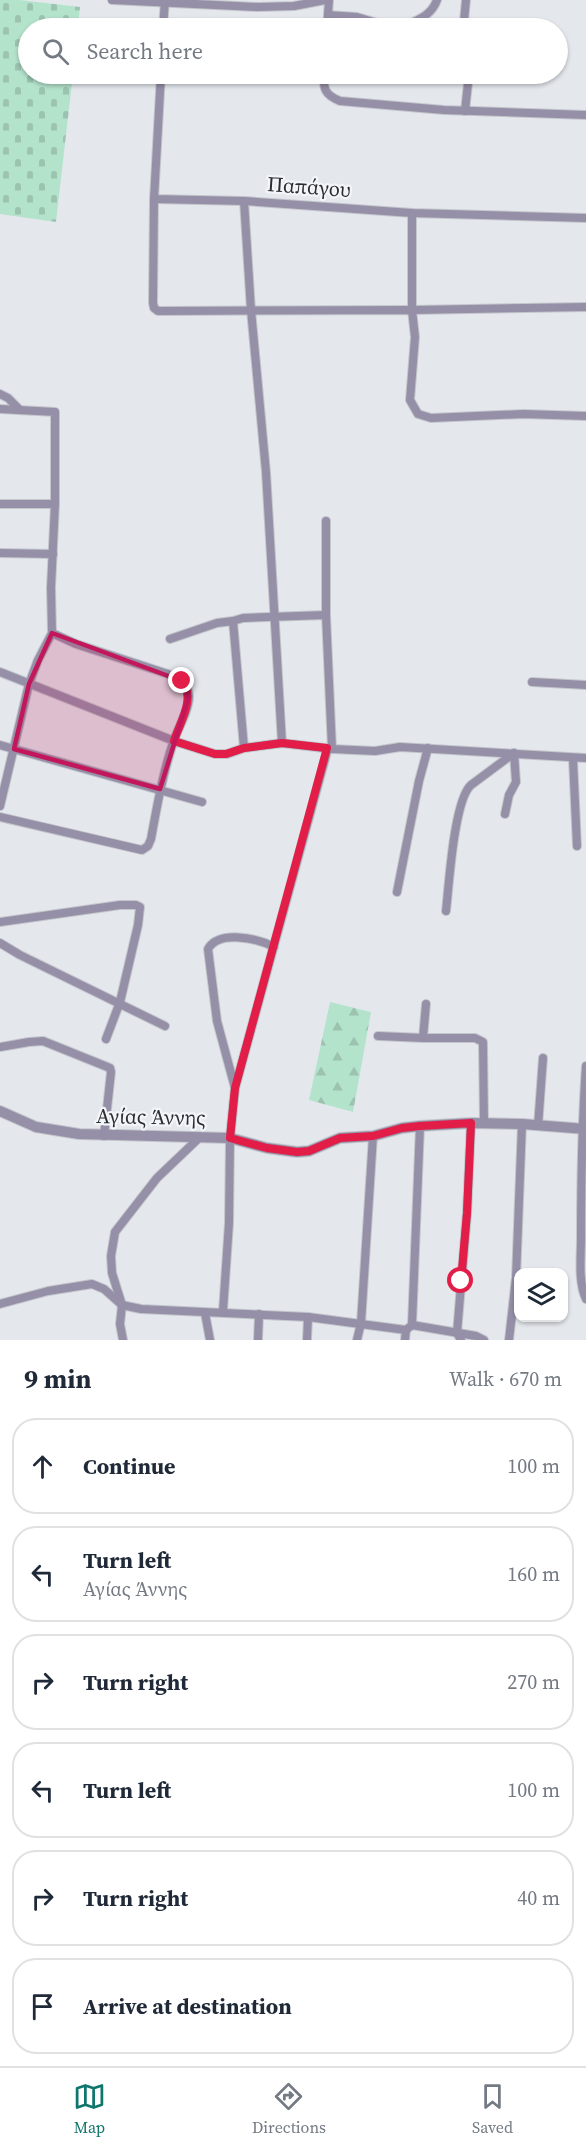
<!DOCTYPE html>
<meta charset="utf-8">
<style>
:root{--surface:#fff;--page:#f6f6f7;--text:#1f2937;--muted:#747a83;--line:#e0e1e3;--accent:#0f766e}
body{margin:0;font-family:"Source Serif 4",serif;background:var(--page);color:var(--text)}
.controls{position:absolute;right:18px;bottom:18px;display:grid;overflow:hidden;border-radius:12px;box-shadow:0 2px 4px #0004}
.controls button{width:54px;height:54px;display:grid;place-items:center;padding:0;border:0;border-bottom:2px solid var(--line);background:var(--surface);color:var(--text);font:30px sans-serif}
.stop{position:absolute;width:18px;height:18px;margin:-14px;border:4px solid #e11d48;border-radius:50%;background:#fff}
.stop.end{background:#e11d48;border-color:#fff;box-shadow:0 2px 6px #0008}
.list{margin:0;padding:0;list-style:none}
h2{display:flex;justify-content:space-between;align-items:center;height:78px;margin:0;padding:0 24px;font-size:26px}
h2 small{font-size:20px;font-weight:400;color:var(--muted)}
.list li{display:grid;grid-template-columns:39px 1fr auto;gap:18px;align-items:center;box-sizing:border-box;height:96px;margin:0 12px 12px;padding:0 12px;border:2px solid var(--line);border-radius:24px}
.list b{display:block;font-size:22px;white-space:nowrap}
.list p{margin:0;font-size:20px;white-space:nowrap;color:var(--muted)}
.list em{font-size:20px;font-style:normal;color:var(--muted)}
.icon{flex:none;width:33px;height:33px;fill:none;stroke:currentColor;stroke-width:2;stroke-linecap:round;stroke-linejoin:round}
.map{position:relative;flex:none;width:586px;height:1340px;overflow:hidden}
.search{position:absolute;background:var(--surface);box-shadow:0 2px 4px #0004;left:18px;right:18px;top:18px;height:66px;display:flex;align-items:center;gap:15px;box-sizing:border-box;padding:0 21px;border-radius:33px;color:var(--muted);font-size:22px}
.sheet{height:726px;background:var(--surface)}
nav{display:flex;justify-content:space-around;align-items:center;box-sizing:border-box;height:84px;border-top:2px solid var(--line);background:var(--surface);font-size:16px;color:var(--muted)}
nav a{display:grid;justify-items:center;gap:3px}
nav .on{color:var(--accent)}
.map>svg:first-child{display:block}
.forest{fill:url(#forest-firs)}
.cemetery{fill:url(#cemetery-stones)}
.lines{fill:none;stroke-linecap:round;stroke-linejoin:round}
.minor-casing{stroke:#c3c6cb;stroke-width:10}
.tertiary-casing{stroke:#c3c6cb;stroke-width:12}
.minor{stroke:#968fa8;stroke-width:8}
.tertiary{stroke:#968fa8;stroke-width:10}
.route{stroke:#e11d48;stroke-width:8}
.marked{fill:#c2185b;fill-opacity:0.2;stroke:#c2185b;stroke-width:4.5;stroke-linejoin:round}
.labels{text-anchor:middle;stroke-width:4.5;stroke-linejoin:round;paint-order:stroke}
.street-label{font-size:21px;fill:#2c2d2f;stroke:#f2f5fa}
</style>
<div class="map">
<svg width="586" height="1340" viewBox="0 0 586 1340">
<defs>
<pattern id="forest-firs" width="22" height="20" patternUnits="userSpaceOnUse" patternTransform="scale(1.5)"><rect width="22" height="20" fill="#b4e3cc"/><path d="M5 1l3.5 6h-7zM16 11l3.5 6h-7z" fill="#9bc3b0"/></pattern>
<pattern id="cemetery-stones" width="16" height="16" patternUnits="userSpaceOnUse" patternTransform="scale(1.5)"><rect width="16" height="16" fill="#b4e3cc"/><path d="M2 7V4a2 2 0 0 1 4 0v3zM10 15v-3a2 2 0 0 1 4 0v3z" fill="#9bc3b0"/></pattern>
</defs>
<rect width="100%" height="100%" fill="#e4e8ed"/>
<path class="forest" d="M330 1002 371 1012 353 1112 309 1100Z"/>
<path class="cemetery" d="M0 0H20L80 7 78 28H28V74H73L56 222 0 214Z"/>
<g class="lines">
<defs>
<g id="minor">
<path d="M112 0 258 7 294 6 325 0"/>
<path d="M466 0 464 21 466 28"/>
<path d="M328 15 357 17 394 28"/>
<path d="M163 28 165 0"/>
<path d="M327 28 329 0"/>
<path d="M400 28C415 21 431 17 437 0"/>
<path d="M161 74 154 199 244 201 412 213 586 218"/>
<path d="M324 74C323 89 325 95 340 101L444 110 586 115"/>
<path d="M465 111 469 74"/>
<path d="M154 199 153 303 154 308 158 311 412 310 415 337 410 400 418 414 431 418 523 414 586 416"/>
<path d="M244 201 251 310 266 472 282 743"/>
<path d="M412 213V310L586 307"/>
<path d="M0 394 8 398 20 410"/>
<path d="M0 409 55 412V504L51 588 52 633 38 660 29 684 0 806"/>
<path d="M0 504H55"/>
<path d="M326 521V615"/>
<path d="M0 553 53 554"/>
<path d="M170 639 217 623 233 621"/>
<path d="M0 672 174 741 215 754H227L244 748 282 743 332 749 375 751 400 747 586 758"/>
<path d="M532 682 586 685"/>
<path d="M0 745 202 802"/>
<path d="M244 748 233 621 243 618 326 615 332 749"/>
<path d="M573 759 577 846"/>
<path d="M505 814 509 795 516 782 514 753"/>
<path d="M0 817 142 850 148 846 151 839C157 806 163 772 174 740 179 726 189 710 189 696 188 683 178 679 168 674L76 644 52 633"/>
<path d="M397 892 419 781 428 748"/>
<path d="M446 911C449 885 454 800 471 785L514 753"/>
<path d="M0 922 120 905H136L140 907 138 925 120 1002 106 1039"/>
<path d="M0 943 20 955 165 1026"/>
<path d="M426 1004 423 1038H475L483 1042 484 1124"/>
<path d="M378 1036 423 1038"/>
<path d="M0 1047 29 1042 43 1041 110 1068 111 1072 104 1136"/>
<path d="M586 1066C582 1123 581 1181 581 1239 581 1257 578 1282 586 1299"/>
<path d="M235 1088 217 1021 208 949C219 930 257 938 274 947"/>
<path d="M538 1126 543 1058"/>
<path d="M0 1304 48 1291 92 1284 104 1289 122 1305 141 1309 308 1317 406 1330 412 1325 476 1336 484 1340"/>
<path d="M223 1311 229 1223 230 1138 235 1088 328 748"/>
<path d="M205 1313 210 1340"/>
<path d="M412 1325 420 1126"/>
<path d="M123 1340 120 1324 122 1305 112 1273 111 1256 115 1232 157 1178 200 1137"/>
<path d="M258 1340 259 1314"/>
<path d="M307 1340 308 1317"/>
<path d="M357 1340 361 1323 373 1136"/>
<path d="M405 1340 406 1330"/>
<path d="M461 1340 457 1333 467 1213 471 1123"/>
<path d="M509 1340 516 1278 522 1124"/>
</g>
<path id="tertiary" d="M0 1111 36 1127 79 1134 230 1138 267 1148 297 1152 309 1151 340 1138 373 1136 402 1128 420 1126 471 1123 522 1124 586 1129"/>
</defs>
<use href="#minor" class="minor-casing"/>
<use href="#tertiary" class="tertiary-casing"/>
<use href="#minor" class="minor"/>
<use href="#tertiary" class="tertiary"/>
</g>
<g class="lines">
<path class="route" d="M182 681C196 698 180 722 174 741L215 754H226L244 748 282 743 327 748 235 1088 230 1138 267 1148 297 1152 309 1151 340 1138 373 1136 402 1128 420 1126 471 1123 467 1213 461 1281"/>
</g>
<path class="marked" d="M52 633 182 681 189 696 160 789 14 749 29 684Z"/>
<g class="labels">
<g class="street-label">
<text transform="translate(309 187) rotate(4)" y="7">Παπάγου</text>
<text transform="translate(151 1117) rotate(1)" y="7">Αγίας Άννης</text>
</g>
</g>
</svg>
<div class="controls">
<button><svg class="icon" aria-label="layers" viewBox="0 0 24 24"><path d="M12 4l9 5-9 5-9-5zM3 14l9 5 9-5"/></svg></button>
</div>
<div class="stop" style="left:461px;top:1281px"></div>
<div class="stop end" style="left:182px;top:681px"></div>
<div class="search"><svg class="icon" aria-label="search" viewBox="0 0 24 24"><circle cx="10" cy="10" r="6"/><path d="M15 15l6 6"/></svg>Search here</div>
</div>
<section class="sheet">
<h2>9 min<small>Walk · 670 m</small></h2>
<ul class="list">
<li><svg class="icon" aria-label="ahead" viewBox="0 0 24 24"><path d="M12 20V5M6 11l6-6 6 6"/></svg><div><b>Continue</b></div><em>100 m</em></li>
<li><svg class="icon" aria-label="left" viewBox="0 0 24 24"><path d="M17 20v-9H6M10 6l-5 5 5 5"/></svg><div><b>Turn left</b><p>Αγίας Άννης</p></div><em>160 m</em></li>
<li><svg class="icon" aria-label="right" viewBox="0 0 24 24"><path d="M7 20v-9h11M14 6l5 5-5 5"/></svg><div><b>Turn right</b></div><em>270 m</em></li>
<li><svg class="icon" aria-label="left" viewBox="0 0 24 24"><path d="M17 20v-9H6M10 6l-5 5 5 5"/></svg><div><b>Turn left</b></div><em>100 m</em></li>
<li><svg class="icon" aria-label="right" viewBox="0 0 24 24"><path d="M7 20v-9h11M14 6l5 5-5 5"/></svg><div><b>Turn right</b></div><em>40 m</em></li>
<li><svg class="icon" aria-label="arrive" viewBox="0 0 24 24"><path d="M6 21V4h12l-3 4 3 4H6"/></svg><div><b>Arrive at destination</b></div></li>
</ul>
</section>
<nav>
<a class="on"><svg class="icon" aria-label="map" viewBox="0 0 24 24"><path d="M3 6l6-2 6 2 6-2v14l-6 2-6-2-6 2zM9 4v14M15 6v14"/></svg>Map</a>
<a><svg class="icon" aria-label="directions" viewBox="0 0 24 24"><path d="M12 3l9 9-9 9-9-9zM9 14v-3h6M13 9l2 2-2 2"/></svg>Directions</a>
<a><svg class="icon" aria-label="saved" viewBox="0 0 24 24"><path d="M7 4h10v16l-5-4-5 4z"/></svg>Saved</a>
</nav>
